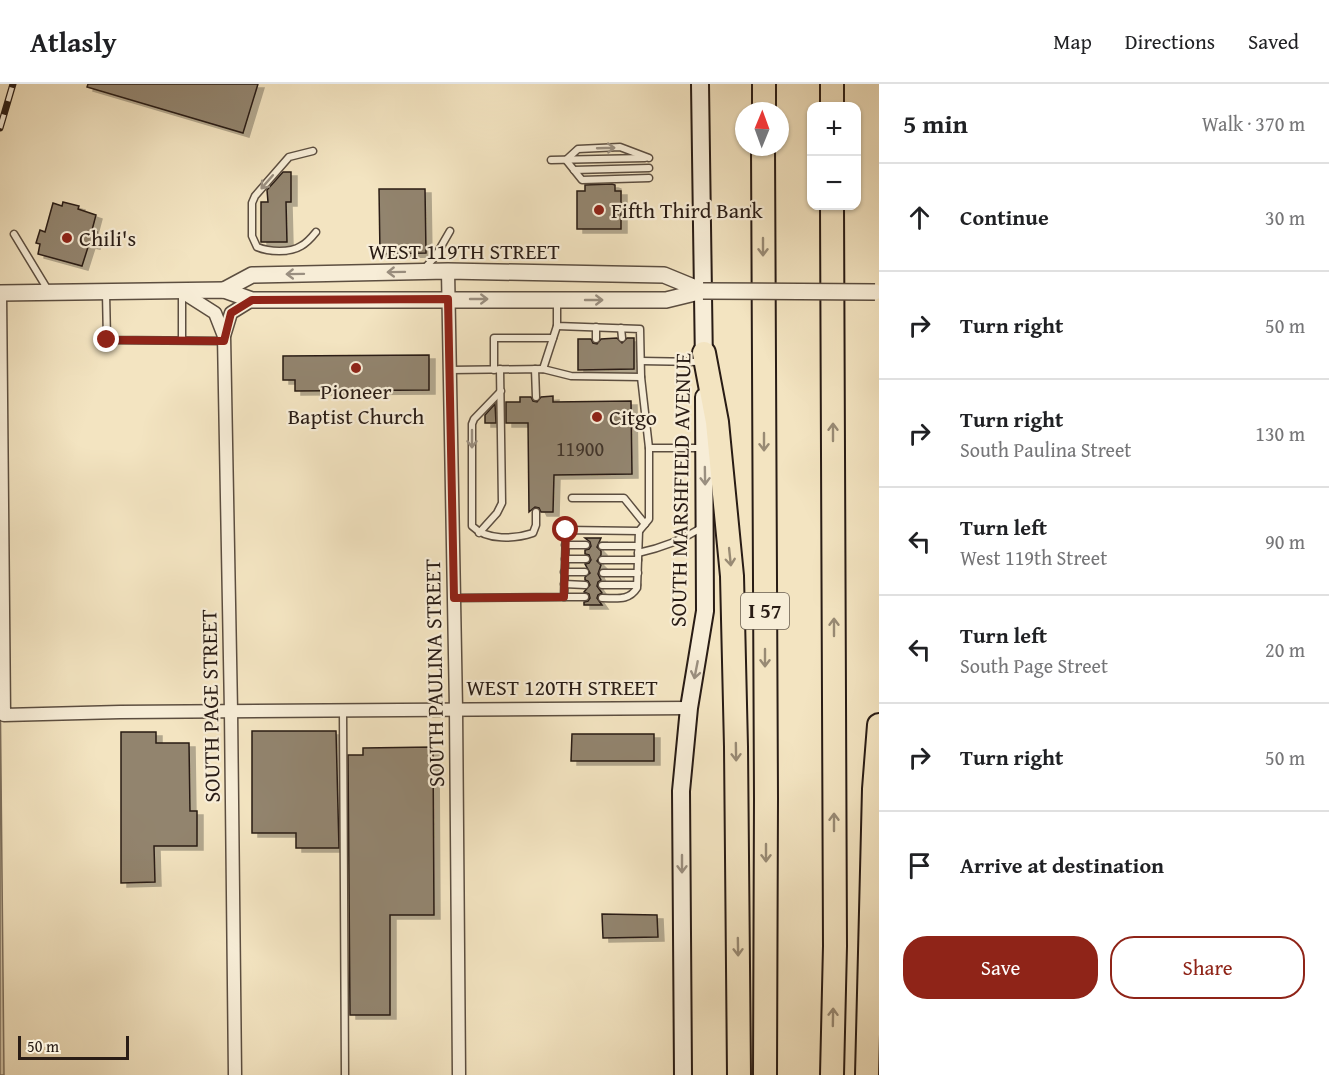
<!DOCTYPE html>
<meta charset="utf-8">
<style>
:root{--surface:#fff;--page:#f2f2f2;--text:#202124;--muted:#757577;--line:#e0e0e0;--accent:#8f2418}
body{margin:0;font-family:"Gentium Book Plus",serif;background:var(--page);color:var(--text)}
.controls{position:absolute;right:18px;top:18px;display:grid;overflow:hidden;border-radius:12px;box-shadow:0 2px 4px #0004}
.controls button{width:54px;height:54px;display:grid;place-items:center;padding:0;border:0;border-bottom:2px solid var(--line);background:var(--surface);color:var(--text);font:30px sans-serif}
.compass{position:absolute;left:735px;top:18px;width:54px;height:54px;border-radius:50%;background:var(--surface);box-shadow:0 2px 4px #0004;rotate:1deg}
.scale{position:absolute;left:18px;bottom:15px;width:111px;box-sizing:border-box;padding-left:6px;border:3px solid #291c15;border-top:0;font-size:16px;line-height:21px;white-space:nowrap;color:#291c15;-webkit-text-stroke:4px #f7edd7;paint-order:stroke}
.stop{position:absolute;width:18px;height:18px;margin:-14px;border:4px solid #8f2418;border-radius:50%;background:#fff}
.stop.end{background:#8f2418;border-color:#fff;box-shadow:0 2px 6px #0008}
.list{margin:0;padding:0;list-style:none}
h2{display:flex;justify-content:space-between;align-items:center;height:78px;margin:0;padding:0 24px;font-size:26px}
h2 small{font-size:20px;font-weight:400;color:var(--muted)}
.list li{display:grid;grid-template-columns:39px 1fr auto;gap:18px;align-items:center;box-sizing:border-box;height:108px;padding:0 24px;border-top:2px solid var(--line)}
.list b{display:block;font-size:22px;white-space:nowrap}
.list p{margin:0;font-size:20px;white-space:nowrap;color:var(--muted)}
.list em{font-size:20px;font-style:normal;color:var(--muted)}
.actions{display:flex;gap:12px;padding:18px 24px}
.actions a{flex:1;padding:14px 0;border:2px solid var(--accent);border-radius:24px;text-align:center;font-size:21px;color:var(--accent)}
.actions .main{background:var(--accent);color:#fff}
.icon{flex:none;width:33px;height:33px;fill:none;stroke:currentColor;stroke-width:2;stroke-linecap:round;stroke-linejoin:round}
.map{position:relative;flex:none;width:879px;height:991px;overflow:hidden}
header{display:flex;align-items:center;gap:36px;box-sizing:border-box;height:84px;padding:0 30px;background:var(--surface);border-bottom:2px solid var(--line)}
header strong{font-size:28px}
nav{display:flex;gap:33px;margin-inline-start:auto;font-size:21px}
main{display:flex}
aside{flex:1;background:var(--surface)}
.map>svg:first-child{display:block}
.green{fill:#d1c2a4;stroke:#7d6f5c;stroke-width:1.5}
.building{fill:#92846e;stroke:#291c15;stroke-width:1.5;filter:url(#shadow)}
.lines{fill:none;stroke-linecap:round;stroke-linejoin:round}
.service-casing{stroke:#5c4e40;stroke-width:9}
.minor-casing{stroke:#5c4e40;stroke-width:15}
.tertiary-casing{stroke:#5c4e40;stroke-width:18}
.secondary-casing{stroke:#291c15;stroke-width:20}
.motorway-casing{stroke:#291c15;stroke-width:26}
.service{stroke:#f7edd7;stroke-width:6}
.minor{stroke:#f7edd7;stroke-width:12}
.tertiary{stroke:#f7edd7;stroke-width:15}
.secondary{stroke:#f7edd7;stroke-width:16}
.motorway{stroke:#f3e4c1;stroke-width:22}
.rail-casing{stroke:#291c15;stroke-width:7}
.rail{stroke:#f7edd7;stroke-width:4.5;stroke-dasharray:14;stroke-linecap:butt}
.tertiary-bridge-casing{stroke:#5c4e40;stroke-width:18;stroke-linecap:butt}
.tertiary-bridge{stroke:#f7edd7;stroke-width:15}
.oneway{stroke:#9a8f80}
.oneway2{stroke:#988a74}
.route{stroke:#8f2418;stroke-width:8}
.poi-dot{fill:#8f2418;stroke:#f7edd7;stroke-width:2}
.labels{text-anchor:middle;stroke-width:4.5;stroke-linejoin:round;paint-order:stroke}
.number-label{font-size:20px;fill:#43362b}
.shield{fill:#f7edd7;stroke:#675b4f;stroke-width:1.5}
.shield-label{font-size:21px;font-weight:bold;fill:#291c15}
.poi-label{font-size:22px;fill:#291c15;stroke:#f7edd7;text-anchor:start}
.street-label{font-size:22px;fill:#291c15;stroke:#f7edd7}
</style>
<header>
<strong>Atlasly</strong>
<nav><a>Map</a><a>Directions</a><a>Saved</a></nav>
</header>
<main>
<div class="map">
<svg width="879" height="991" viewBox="0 0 879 991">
<defs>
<filter id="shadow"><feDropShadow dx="6" dy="4" stdDeviation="0" flood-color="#0004"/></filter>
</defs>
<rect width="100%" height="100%" fill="#f3e4c1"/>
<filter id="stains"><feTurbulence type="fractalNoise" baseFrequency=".00333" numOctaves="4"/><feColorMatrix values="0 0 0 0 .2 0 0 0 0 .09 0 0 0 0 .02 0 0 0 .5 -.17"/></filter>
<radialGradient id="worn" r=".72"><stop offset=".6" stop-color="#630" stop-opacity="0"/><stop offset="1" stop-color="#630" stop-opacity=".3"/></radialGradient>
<path class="green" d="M0 587 4 991H0Z"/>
<g class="building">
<path d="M88 0H258L243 49 87 3Z"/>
<path d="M283 88H291V118H286L287 158H261V118H268L267 106Z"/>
<path d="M612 100 615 101V107H621V145H577V107H585V101Z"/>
<path d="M379 105H425L426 169 380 170Z"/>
<path d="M63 118 79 122 78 125 96 131 92 146 97 148 94 161 89 160 82 182 38 170 40 160 36 159 40 146 45 148 53 119 62 122Z"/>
<path d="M617 254 622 259 627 254H634V285L578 286V255H591L593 259 597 260 601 255Z"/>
<path d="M429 271V306L295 307V296H283V272Z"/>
<path d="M553 312V318L631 317 632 390 554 391 553 428H541L539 424 535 423 529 428 528 339H506V318H520V313H531L533 317 537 318 541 313Z"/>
<path d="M495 320 496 339H485V331Z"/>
<path d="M585 454H601L597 463 601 467V471L597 477 601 481 598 490 601 496 598 498 597 502 602 509 598 511 597 514 602 521H584V518L588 517 590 514 589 510 584 508 590 501 588 497 585 496V493L590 489 585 480 589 479 591 476 589 471 585 470V466L589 465 591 462 590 458Z"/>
<path d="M252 647H336L339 764H296V749H252Z"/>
<path d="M121 648H156V659H189L190 727H197V762H154L155 798 121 799Z"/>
<path d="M572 650H654V677H571Z"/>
<path d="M433 663 434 831H390V931H350L348 671H363V664Z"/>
<path d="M602 830 657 831 658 853 603 854Z"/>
</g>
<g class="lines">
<defs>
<g id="service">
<path d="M313 67 289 73 255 112 252 119V152L257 163C269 168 290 169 301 162 307 159 312 153 316 148"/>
<path d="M649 74 620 63 578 65 566 76 582 96 649 94"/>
<path d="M551 76 645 74"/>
<path d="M574 86 649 84"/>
<path d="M14 150 48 206"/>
<path d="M423 186 435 173 450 147"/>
<path d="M106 209 107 256 224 257"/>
<path d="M621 244 622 254"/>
<path d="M596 255V243"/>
<path d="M182 256V209"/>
<path d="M641 277 700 278"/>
<path d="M535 285 536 313"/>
<path d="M543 285 557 242"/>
<path d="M450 286 543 285 571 292 641 293"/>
<path d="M494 286V254H553"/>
<path d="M501 307 474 335 472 340V442C487 457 515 455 533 449L536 441V428"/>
<path d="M649 364H702"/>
<path d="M572 414H624L645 440"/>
<path d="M479 449 497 429 502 419 500 285"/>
<path d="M565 461H586"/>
<path d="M602 462H638"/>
<path d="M638 469C662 464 682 456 703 443"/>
<path d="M565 475H586"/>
<path d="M602 476H638"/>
<path d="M564 488H585"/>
<path d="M603 489H638"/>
<path d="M564 500 585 501"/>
<path d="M602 501H637"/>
<path d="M564 513H585"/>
<path d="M454 514 564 513 566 446 639 447 649 435V364L641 293 640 245 557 242V216"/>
<path d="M602 514C617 514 629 517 637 504L639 447"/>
<path d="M343 626 345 991"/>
</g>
<g id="minor">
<path d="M448 187 456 625 459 991"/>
<path d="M182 208 215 229 224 252"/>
<path d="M0 209 4 631 120 628 689 624"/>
<path d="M235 991 231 627 224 252 231 229 252 216"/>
</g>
<g id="tertiary">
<path d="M224 206 252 191 448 187 664 191 703 207"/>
<path d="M0 209 224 206 252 216H666L703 207"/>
</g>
<g id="secondary">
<path d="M700 0 704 281"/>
<path d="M683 991 681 707 689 624 705 527 704 313"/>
</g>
<g id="motorway">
<path d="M832 0V22"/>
<path d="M764 27V0"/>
<path d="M763 63 766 714 765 991"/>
<path d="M704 269 717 338 732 492 736 663 739 991"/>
<path d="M832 991 835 862 832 122"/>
<path d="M867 991 874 705 879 641"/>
</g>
</defs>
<use href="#service" class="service-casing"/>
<use href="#minor" class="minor-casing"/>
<use href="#tertiary" class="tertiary-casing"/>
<use href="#secondary" class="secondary-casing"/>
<use href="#motorway" class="motorway-casing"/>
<use href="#service" class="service"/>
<use href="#minor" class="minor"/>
<use href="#tertiary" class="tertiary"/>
<use href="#secondary" class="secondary"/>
<use href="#motorway" class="motorway"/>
<defs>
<path id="rail" d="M0 44 13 0"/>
</defs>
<use href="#rail" class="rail-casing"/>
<use href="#rail" class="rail"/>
<defs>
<path id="tertiary-bridge" d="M703 207 875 208"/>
</defs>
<use href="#tertiary-bridge" class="tertiary-bridge-casing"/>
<use href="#tertiary-bridge" class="tertiary-bridge"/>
</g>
<defs><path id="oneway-shaft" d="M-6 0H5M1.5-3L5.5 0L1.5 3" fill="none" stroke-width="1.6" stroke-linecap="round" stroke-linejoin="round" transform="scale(1.5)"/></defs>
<g class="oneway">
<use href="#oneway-shaft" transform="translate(606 64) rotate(-2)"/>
<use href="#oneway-shaft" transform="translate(267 98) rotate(131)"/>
<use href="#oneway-shaft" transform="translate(396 188) rotate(179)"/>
<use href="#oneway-shaft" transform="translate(295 190) rotate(179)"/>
<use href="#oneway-shaft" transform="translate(479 215)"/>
<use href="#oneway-shaft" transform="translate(594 216)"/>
<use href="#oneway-shaft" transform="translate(472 355) rotate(90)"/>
<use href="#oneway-shaft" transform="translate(705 392) rotate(89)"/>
<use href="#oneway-shaft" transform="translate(696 586) rotate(101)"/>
<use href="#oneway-shaft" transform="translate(682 780) rotate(90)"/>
</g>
<g class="oneway2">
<use href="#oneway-shaft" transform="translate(763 163) rotate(90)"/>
<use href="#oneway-shaft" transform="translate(833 348) rotate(-90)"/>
<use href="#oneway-shaft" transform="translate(764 358) rotate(90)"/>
<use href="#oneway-shaft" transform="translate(730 473) rotate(84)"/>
<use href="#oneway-shaft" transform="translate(834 543) rotate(-90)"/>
<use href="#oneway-shaft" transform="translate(765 574) rotate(90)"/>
<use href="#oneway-shaft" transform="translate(736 668) rotate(89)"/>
<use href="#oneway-shaft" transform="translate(834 738) rotate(-90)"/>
<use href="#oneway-shaft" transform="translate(766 769) rotate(90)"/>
<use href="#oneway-shaft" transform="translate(738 863) rotate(89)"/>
<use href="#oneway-shaft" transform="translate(833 933) rotate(-89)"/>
</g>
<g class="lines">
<path class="route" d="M107 256 224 257 231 229 252 216 448 215 454 514 564 513 566 446"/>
</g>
<g class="poi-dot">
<circle cx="599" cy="126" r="6"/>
<circle cx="67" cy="154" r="6"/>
<circle cx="356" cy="284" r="6"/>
<circle cx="597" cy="333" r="6"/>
</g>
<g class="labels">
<g class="number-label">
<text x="580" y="372">11900</text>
</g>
<rect class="shield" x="741" y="509" width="48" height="36" rx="4.5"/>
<g class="shield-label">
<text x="765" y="534">I 57</text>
</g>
<g class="poi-label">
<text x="611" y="134">Fifth Third Bank</text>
<text x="79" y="162">Chili's</text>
<text x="356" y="315" text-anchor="middle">Pioneer<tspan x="356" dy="25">Baptist Church</tspan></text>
<text x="609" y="341">Citgo</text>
</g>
<g class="street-label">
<text x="464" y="175">WEST 119TH STREET</text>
<text transform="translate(680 406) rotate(-89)" y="8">SOUTH MARSHFIELD AVENUE</text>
<text transform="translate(434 589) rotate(-91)" y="8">SOUTH PAULINA STREET</text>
<text x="562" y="611">WEST 120TH STREET</text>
<text transform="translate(210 622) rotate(-91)" y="8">SOUTH PAGE STREET</text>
</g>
</g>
<rect width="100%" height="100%" filter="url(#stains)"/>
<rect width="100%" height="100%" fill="url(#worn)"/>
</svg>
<div class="controls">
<button>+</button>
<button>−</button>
</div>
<svg class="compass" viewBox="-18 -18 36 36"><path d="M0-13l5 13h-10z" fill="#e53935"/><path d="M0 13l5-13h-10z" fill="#757577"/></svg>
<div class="scale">50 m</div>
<div class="stop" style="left:566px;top:446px"></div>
<div class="stop end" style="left:107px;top:256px"></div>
</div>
<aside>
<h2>5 min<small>Walk · 370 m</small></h2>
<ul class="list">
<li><svg class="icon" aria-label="ahead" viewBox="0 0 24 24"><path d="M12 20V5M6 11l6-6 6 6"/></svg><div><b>Continue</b></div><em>30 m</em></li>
<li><svg class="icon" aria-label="right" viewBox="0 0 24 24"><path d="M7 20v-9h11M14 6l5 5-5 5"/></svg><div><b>Turn right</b></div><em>50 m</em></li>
<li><svg class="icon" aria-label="right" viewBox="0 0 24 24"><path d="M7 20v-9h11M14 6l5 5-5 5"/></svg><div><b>Turn right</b><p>South Paulina Street</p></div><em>130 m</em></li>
<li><svg class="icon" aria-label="left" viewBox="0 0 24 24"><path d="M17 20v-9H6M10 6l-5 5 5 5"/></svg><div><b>Turn left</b><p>West 119th Street</p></div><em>90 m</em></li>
<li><svg class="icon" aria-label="left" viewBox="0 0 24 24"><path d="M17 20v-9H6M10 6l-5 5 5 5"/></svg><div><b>Turn left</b><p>South Page Street</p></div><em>20 m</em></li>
<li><svg class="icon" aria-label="right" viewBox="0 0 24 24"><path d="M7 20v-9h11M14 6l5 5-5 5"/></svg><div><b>Turn right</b></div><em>50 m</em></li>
<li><svg class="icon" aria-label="arrive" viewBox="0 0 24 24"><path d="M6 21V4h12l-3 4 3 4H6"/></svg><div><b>Arrive at destination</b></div></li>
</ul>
<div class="actions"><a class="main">Save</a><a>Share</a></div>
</aside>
</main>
